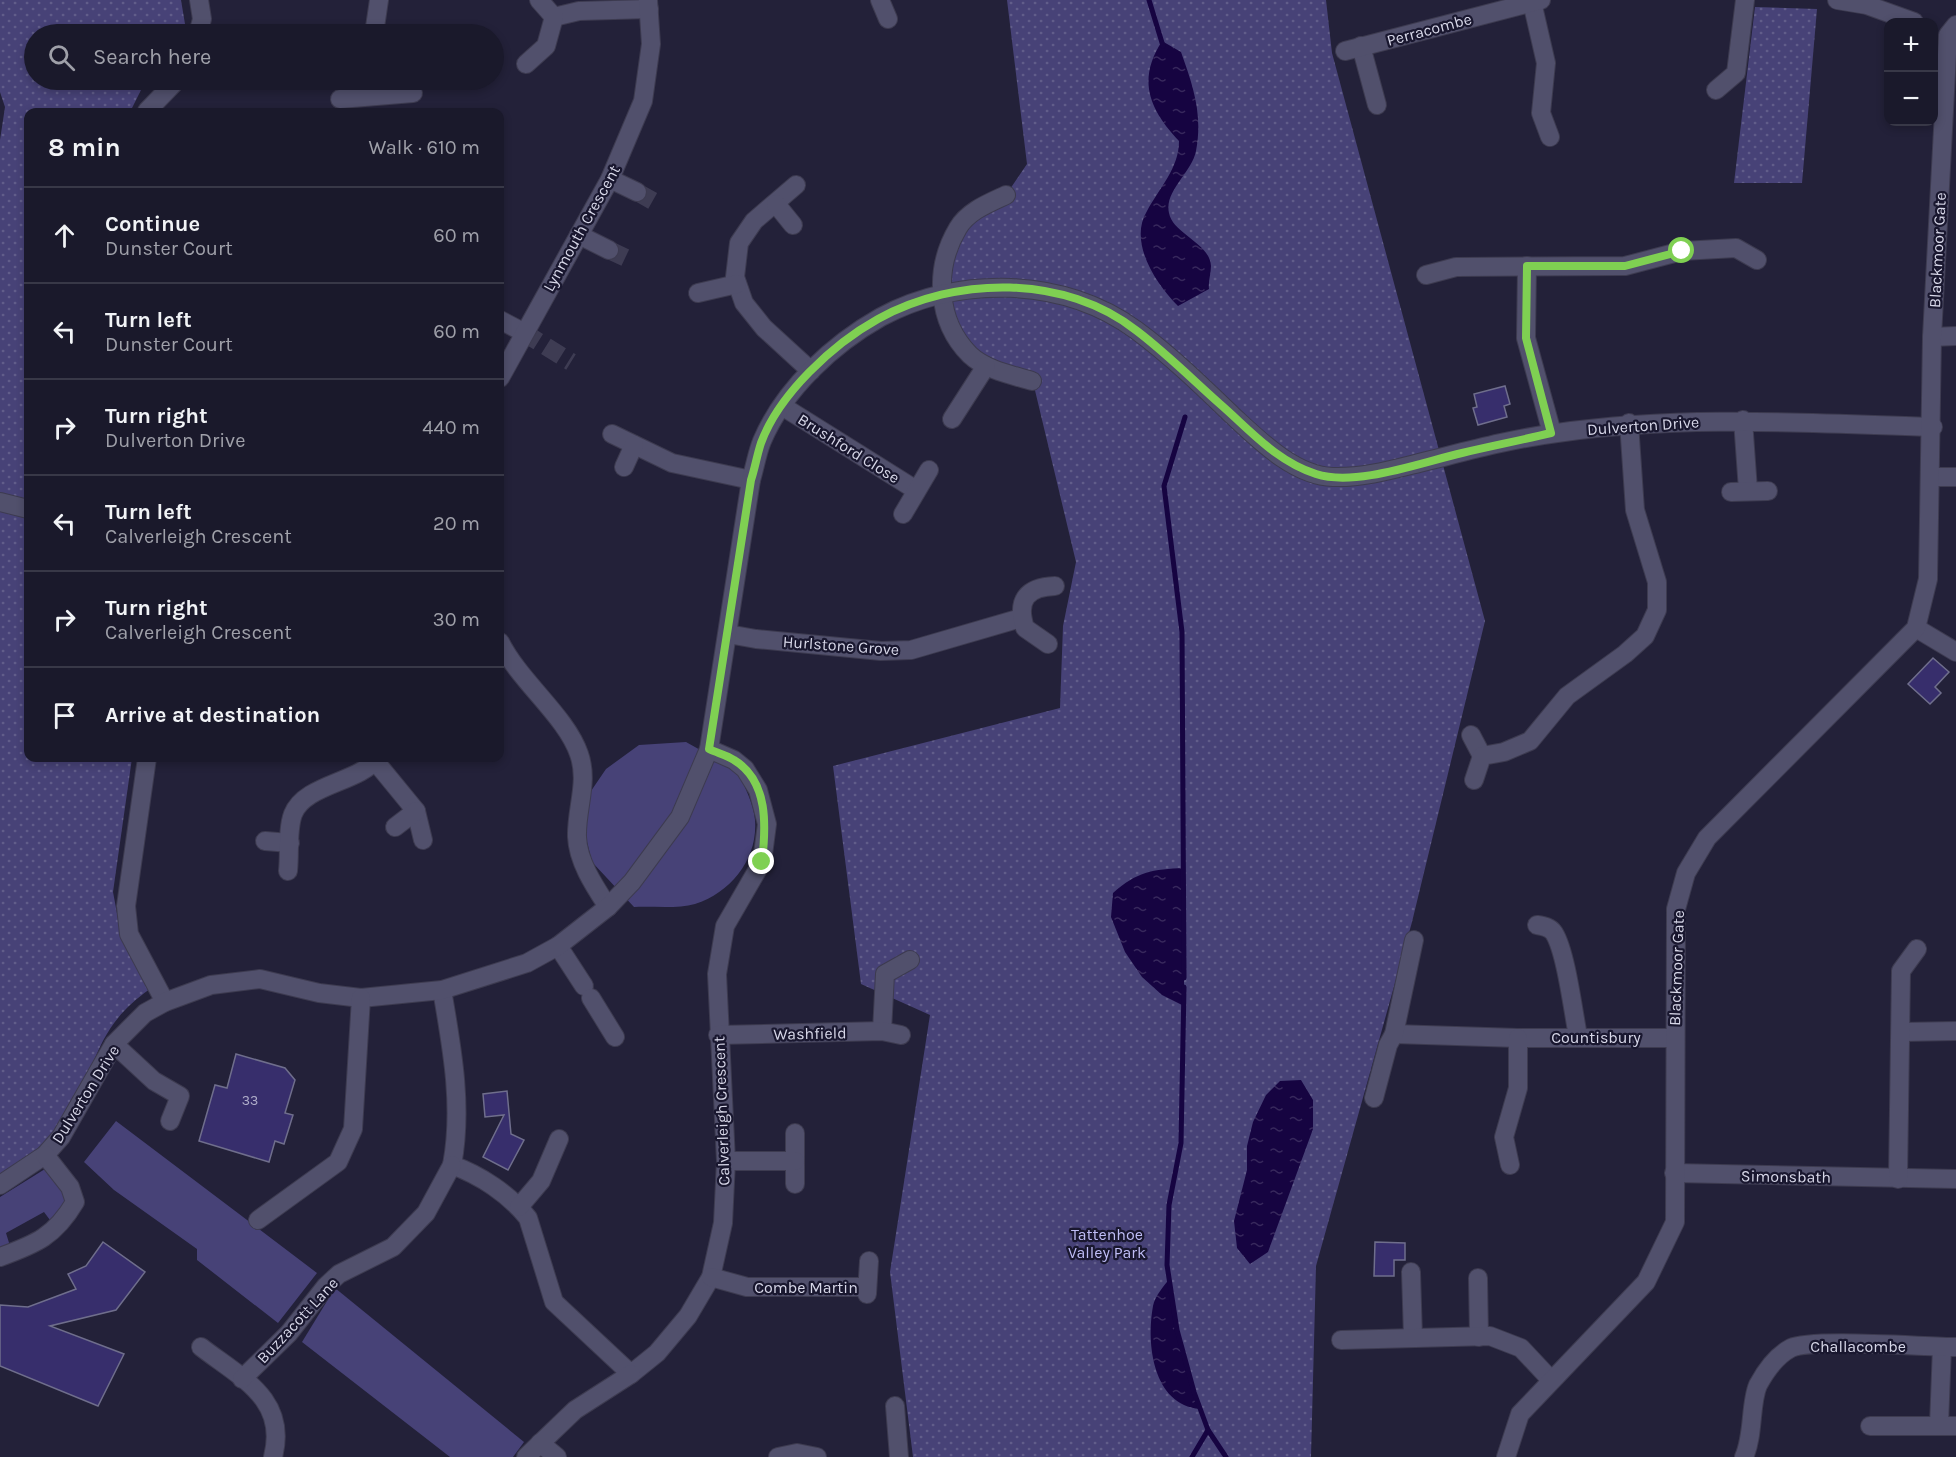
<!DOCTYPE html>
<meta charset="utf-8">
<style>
:root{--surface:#1a192b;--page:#272637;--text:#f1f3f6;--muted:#9fa0a9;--line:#383847}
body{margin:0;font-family:Karla,sans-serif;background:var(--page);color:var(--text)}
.controls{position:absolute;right:18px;top:18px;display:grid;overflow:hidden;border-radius:12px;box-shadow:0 3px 9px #0003}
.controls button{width:54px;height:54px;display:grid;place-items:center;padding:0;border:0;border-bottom:2px solid var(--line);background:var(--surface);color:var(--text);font:30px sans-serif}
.stop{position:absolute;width:18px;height:18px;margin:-14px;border:4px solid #7fd052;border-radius:50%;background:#fff}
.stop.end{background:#7fd052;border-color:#fff;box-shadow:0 2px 6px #0008}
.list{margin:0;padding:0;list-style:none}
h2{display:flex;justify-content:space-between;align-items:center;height:78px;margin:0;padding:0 24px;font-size:26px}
h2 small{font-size:20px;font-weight:400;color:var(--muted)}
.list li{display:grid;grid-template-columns:39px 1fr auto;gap:18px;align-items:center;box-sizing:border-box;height:96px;padding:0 24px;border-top:2px solid var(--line)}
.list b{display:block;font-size:22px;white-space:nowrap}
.list p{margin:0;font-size:20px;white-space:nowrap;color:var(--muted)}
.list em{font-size:20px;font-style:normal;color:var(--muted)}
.icon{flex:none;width:33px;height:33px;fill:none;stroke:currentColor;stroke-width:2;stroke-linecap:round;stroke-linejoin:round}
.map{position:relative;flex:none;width:1956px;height:1457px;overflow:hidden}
.search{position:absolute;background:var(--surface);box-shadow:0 3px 9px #0003;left:24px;top:24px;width:480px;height:66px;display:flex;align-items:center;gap:15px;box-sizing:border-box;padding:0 21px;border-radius:33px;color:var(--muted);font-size:22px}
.panel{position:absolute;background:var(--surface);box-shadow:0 3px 9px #0003;left:24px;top:108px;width:480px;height:654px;border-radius:12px}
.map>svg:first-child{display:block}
.grass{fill:#474277}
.park{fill:url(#park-dots)}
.water{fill:url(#water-ripples)}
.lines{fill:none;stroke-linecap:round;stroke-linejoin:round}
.stream{stroke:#160441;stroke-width:5}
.building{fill:#372e6c;stroke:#6f6e8c;stroke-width:1.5}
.minor-tunnel{stroke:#3e3c53;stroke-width:18;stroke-dasharray:18 9;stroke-linecap:butt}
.minor-casing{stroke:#3d3b50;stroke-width:20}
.minor{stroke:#51506c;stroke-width:18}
.route{stroke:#7fd052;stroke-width:8}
.labels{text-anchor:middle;stroke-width:4.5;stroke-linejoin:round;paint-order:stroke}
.number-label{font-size:14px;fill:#afadc9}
.street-label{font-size:16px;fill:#d7d7e8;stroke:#19172f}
.park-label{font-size:16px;fill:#bfbdf6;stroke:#19172f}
</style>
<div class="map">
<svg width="1956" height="1457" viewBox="0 0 1956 1457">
<defs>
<pattern id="park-dots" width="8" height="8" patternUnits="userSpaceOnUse" patternTransform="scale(1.5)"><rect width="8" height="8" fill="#474277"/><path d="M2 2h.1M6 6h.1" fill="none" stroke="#615d8a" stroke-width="1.8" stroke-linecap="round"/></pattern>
<pattern id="water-ripples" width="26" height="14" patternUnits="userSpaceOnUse" patternTransform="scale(1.5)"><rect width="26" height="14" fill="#160441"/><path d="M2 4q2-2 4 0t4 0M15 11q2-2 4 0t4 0" fill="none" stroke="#37285c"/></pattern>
</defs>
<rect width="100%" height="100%" fill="#232139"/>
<g class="grass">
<path d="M686 742 738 771C744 786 754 804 755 820 758 858 732 892 695 904 678 909 653 906 634 907L592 862 584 830 591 791 606 769 639 745Z"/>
<path d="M116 1121 317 1273 278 1323 197 1260V1249L114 1190 84 1162Z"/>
<path d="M45 1169 64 1189 67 1204 53 1224 44 1212 6 1233 10 1246 0 1249V1197Z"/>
<path d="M335 1288 524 1442 513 1457H450L302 1342Z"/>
</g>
<g class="park">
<path d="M0 0H181L185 24 177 34H34V80H146L130 112H28V758H132L113 892 119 924 150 989C92 1029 98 1070 64 1123 49 1146 22 1160 0 1175V140L5 107 0 92Z"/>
<path d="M1007 0H1326L1332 53 1485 621 1412 922 1316 1266 1311 1457H913L890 1272 930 1015 861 984 833 766 1060 708 1063 626 1076 562 1033 382 971 356 941 294 958 227 1006 195 1027 164Z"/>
<path d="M1755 7 1817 9 1802 183H1734Z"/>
</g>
<g class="water">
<path d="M1162 41 1181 52C1193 86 1203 114 1196 151 1192 172 1164 191 1169 213 1173 234 1210 243 1211 266 1211 274 1208 281 1209 289L1178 306C1156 284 1128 242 1147 211 1160 187 1179 168 1179 141 1149 109 1137 80 1162 41Z"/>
<path d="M1184 868V1006L1162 995 1142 977 1125 952 1111 917 1113 893C1136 872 1153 869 1184 868Z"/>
<path d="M1301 1080 1313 1100V1129L1268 1252 1250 1264 1237 1248 1234 1221 1247 1170V1146L1253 1122 1266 1095 1280 1081Z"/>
<path d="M1170 1278 1177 1330 1200 1409C1153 1405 1146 1344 1153 1306 1155 1296 1163 1287 1170 1278Z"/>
</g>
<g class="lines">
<g class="stream">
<path d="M1149 0 1163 46"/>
<path d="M1184 978 1182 632 1164 486 1185 417"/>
<path d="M1184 987 1181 1143 1169 1205 1167 1265 1177 1330 1194 1392 1208 1430 1192 1457"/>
<path d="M1208 1430 1226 1457"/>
</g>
</g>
<g class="building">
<path d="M1505 386 1510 404 1504 406 1507 417 1478 425 1473 408 1477 407 1474 394Z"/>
<path d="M1933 658 1949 672 1935 687 1941 693 1930 704 1908 684Z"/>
<path d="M236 1054 285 1068 295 1080 285 1113 293 1115 284 1144 275 1141 269 1162 199 1141 215 1085 227 1088Z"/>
<path d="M507 1091 511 1134 524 1140 508 1170 483 1157 504 1115 485 1117 483 1094Z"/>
<path d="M103 1242 145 1272 116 1310 50 1326 124 1354 98 1406 0 1366V1305L28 1307 76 1289 68 1274 86 1266Z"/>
<path d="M1375 1242 1405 1243V1260H1394V1276H1374Z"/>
</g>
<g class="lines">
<g class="minor-tunnel">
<path d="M637 192 653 201"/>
<path d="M609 250 626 258"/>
<path d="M523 332 571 362"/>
</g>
<defs>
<g id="minor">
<path d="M880 0 888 19"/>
<path d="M1837 0 1867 5 1914 22"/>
<path d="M1532 2 1546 63 1541 113 1550 137"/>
<path d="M554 17 579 11 649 9"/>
<path d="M198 34 202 19 199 0"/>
<path d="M374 34 379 0"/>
<path d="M1361 46 1377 105"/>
<path d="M1345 51 1541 0"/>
<path d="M526 64 546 46 554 17 539 0"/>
<path d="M1716 90 1736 73 1745 0"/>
<path d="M340 99 413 93"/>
<path d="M147 111 177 80"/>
<path d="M610 179 637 192"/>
<path d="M796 185 754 221 739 243 735 277 744 303 764 328 811 371"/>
<path d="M1006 195C989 203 968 211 958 228 934 268 936 321 970 355 986 370 1012 375 1032 381"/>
<path d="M776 204 793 225"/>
<path d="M579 235 609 250"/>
<path d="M1527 266 1526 338 1552 433"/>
<path d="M1426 275 1456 267 1625 266 1682 251 1736 248 1757 260"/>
<path d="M698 293 737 284"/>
<path d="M500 320 523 332"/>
<path d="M1932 337 1956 336"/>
<path d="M500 378 610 179 643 101 651 44 648 0"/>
<path d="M782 406 916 490"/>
<path d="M952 419 986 366"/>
<path d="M1743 420 1748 490"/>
<path d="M612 434 672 463 751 480"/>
<path d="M624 467 634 445"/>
<path d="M1930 477H1956"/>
<path d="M1731 492 1768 491"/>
<path d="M0 502 28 509"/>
<path d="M903 514 929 470"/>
<path d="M1916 628 1956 652"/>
<path d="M728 634 756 639 881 651 911 650 1021 618"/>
<path d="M500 642C520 682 566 716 579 754 589 782 576 809 577 837 578 862 595 887 608 907"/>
<path d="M1048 644 1025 628C1016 600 1027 587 1055 586"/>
<path d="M1471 735 1482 756"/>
<path d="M147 758 126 906 129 934 165 1002"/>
<path d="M375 761 416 811 423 840"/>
<path d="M1474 780 1482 756 1504 752 1530 741 1567 696 1625 654 1645 636 1657 610V582L1635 510 1629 423"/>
<path d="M395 827 416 811"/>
<path d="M265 841 290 843"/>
<path d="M288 871C290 854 287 830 293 814 305 784 358 783 378 758"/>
<path d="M1537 925C1544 926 1550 927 1554 933 1566 952 1573 1011 1578 1036"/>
<path d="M558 946 584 986"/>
<path d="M442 990C452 1048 463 1107 452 1165 480 1175 509 1194 528 1218L554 1302 631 1374 657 1353 688 1316 711 1277 723 1223 726 1161 717 974 725 926 762 862 767 824 758 790 745 769 734 760 709 749"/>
<path d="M591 998 615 1037"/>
<path d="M882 1031 885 974 910 960"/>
<path d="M1901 1032 1956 1031"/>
<path d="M1394 1034 1518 1038H1674"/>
<path d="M718 1035 882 1031 901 1035"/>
<path d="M114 1044 154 1081 180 1096 170 1121"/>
<path d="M1374 1098 1388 1045 1394 1034 1414 940"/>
<path d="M795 1133V1184"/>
<path d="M726 1161H795"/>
<path d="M1510 1165 1504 1137 1518 1088V1038"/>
<path d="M1674 1173 1956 1179"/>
<path d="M1898 1179 1901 971 1917 949"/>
<path d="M0 1185 45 1155 61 1137 114 1044 145 1013 165 1002 211 985 260 979 319 993 361 998 442 990 527 963 558 946 608 907 632 882 680 817 709 749 751 480C755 467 757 453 762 441 784 389 833 344 881 317 959 275 1064 277 1136 330 1170 355 1202 386 1232 415 1258 439 1294 476 1333 477 1362 478 1391 470 1419 463 1464 452 1510 439 1557 433 1682 415 1807 423 1933 427"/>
<path d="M519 1207 541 1181 559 1139"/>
<path d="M258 1220 338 1162 353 1129 361 998"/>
<path d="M0 1257C36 1244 55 1236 75 1202L70 1187 45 1155"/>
<path d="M1411 1272 1413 1337"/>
<path d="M711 1277 747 1287H866"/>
<path d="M1478 1278 1479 1337"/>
<path d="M867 1294 869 1261"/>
<path d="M1341 1340 1490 1336 1521 1348 1551 1380"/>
<path d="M201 1347C241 1378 288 1399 273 1457"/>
<path d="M242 1379 289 1333 326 1286 339 1274 393 1247 426 1213 452 1165"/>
<path d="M895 1406 899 1457"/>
<path d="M1939 1425 1942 1347"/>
<path d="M1870 1426H1956"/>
<path d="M540 1443 557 1457"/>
<path d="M526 1457 575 1410 631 1374"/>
<path d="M778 1457 797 1453 817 1457"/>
<path d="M1506 1457 1520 1414 1646 1282 1675 1222 1676 909 1686 873 1707 838 1916 628 1928 579 1932 337 1948 35 1956 25"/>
<path d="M1744 1457C1754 1435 1750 1403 1758 1385 1766 1370 1776 1356 1791 1348 1812 1338 1925 1347 1956 1347"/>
</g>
</defs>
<use href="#minor" class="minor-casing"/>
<use href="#minor" class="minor"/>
</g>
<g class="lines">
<path class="route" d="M762 862C766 827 769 781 734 760 727 755 717 753 709 749L751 480C755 468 757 455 761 443 779 394 833 344 878 319 956 276 1065 274 1137 331 1166 353 1193 380 1220 404 1251 431 1276 461 1316 474 1356 487 1422 462 1462 453 1492 446 1522 440 1551 433L1526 338 1527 266H1625L1682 251"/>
</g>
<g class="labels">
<g class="number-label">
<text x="250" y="1105">33</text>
</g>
<g class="street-label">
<text transform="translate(1429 29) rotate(-15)" y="6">Perracombe</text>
<text transform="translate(581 228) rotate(-61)" y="6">Lynmouth Crescent</text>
<text transform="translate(1937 250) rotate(-87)" y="6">Blackmoor Gate</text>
<text transform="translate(1643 425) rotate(-4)" y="6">Dulverton Drive</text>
<text transform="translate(849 448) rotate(32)" y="6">Brushford Close</text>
<text transform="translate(841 645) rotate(4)" y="6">Hurlstone Grove</text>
<text transform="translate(1676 968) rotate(-88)" y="6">Blackmoor Gate</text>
<text transform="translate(810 1033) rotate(-1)" y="6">Washfield</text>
<text x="1596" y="1043">Countisbury</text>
<text transform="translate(85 1094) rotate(-58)" y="6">Dulverton Drive</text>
<text transform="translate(721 1111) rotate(-92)" y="6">Calverleigh Crescent</text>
<text transform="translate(1786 1176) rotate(1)" y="6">Simonsbath</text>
<text x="806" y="1293">Combe Martin</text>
<text transform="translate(297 1320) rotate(-47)" y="6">Buzzacott Lane</text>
<text x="1858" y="1352">Challacombe</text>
</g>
<g class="park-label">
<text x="1107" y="1240">Tattenhoe<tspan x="1107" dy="18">Valley Park</tspan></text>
</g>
</g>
</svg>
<div class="controls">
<button>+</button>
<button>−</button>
</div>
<div class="stop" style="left:1682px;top:251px"></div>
<div class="stop end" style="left:762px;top:862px"></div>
<div class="search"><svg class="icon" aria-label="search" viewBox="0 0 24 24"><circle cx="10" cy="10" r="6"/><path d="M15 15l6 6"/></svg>Search here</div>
<section class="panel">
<h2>8 min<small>Walk · 610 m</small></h2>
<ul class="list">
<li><svg class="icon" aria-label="ahead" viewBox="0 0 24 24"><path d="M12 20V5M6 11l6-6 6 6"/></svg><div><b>Continue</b><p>Dunster Court</p></div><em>60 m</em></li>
<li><svg class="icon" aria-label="left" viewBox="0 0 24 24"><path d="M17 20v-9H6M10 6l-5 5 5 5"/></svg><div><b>Turn left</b><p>Dunster Court</p></div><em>60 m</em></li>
<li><svg class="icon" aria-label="right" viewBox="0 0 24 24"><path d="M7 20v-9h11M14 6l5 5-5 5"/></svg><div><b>Turn right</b><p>Dulverton Drive</p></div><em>440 m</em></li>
<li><svg class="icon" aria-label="left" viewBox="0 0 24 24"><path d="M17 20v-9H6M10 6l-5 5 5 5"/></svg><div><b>Turn left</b><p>Calverleigh Crescent</p></div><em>20 m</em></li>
<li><svg class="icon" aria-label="right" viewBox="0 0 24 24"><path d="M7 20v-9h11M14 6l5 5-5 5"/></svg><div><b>Turn right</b><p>Calverleigh Crescent</p></div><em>30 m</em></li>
<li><svg class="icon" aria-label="arrive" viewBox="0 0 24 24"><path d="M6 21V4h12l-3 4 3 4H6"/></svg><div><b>Arrive at destination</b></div></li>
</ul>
</section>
</div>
